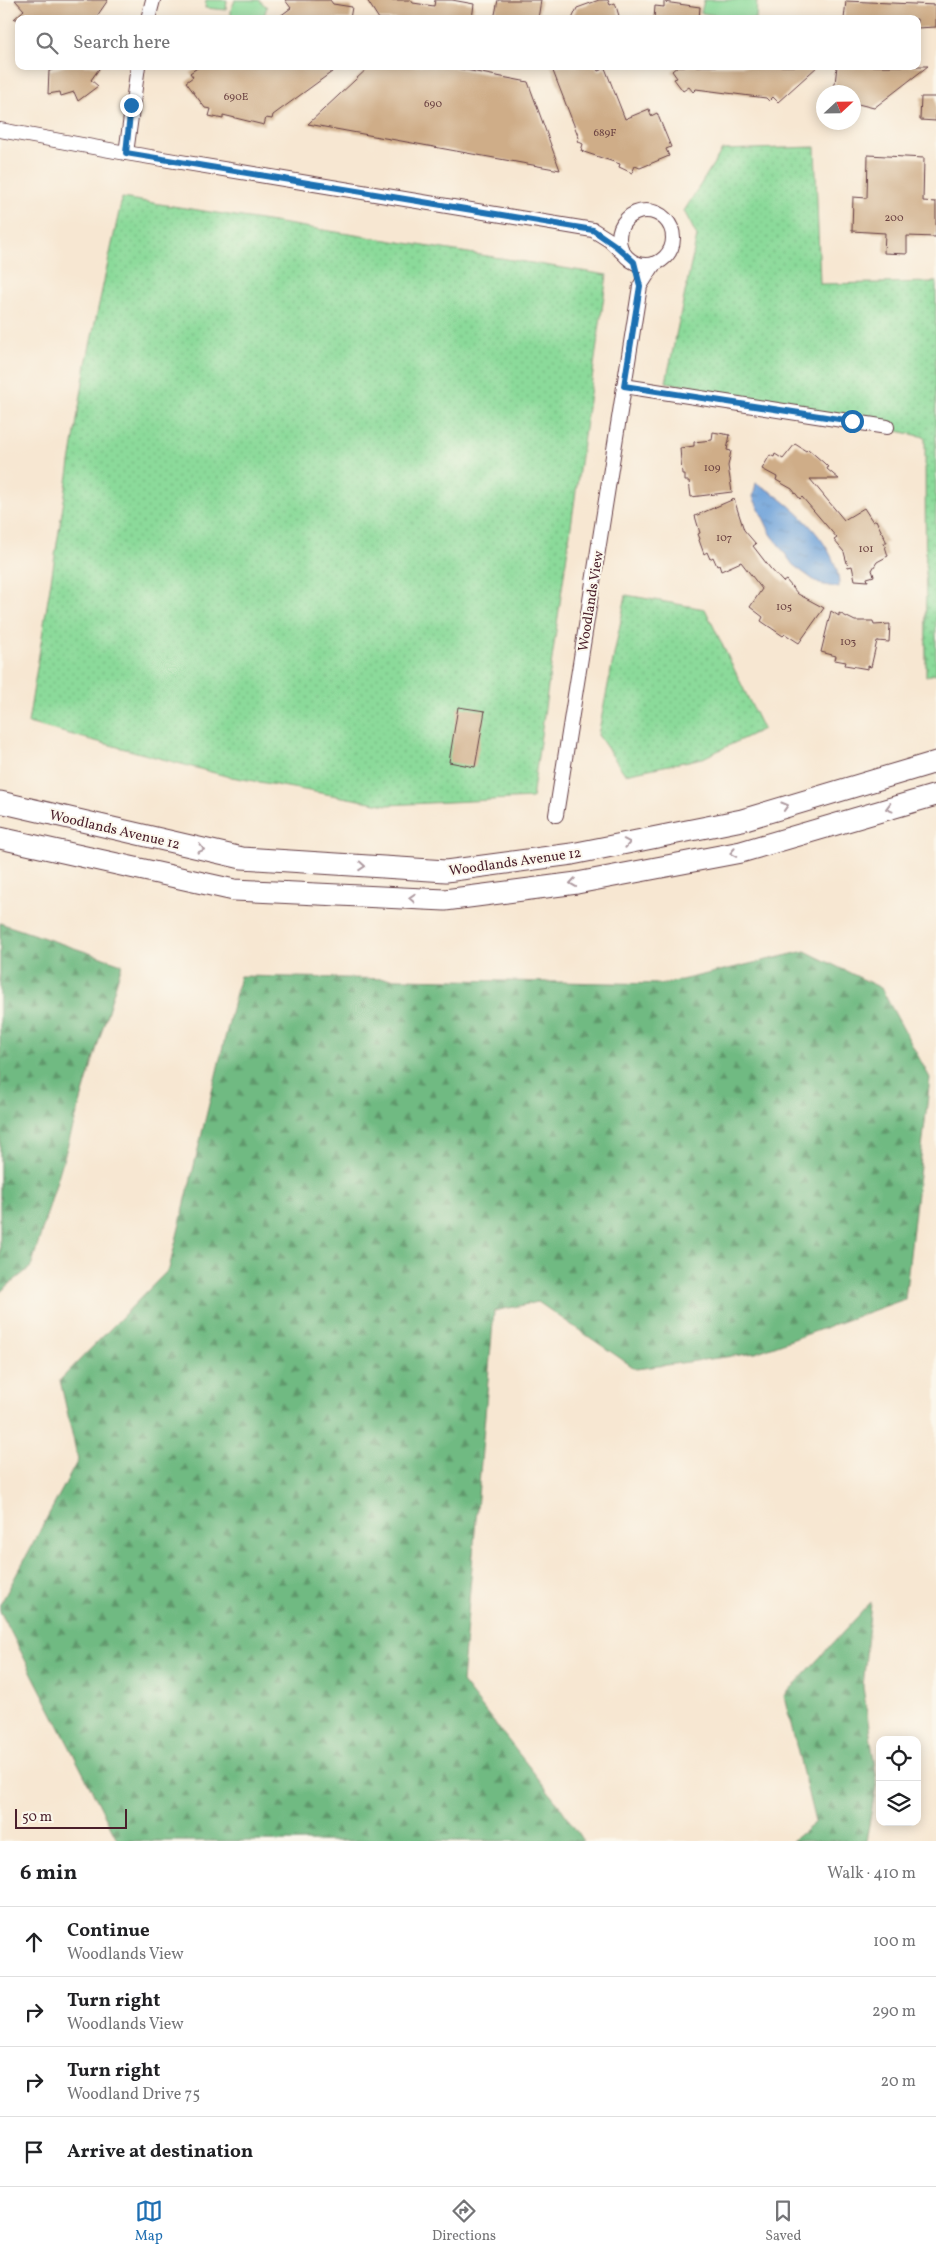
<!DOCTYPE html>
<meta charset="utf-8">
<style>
:root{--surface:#fff;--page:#f2f2f2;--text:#202124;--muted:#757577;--line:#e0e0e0;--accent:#1f6fb2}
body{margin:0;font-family:Vollkorn,serif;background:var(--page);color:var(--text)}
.controls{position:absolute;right:15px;bottom:15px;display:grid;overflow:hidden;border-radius:10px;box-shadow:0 2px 12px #0003}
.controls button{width:45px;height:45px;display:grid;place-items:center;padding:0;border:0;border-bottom:1px solid var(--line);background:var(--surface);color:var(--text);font:25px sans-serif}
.compass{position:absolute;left:816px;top:85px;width:45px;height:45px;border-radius:50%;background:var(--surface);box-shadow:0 2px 12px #0003;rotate:68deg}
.scale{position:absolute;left:15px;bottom:12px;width:112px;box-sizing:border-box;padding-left:5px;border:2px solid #4a1f2b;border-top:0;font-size:14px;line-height:18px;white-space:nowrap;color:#4a1f2b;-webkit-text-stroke:4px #fbf7ec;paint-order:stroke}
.stop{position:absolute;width:15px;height:15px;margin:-11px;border:4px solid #1f6fb2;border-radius:50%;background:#fff}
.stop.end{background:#1f6fb2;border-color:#fff;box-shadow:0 1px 5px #0008}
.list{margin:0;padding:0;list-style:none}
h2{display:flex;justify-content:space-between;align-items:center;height:65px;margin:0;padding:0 20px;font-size:21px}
h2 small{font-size:16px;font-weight:400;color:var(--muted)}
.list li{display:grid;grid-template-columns:32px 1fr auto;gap:15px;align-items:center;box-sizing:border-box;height:70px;padding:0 20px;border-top:1px solid var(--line)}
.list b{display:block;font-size:19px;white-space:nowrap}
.list p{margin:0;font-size:16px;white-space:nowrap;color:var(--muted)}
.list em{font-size:16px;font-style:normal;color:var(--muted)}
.icon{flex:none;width:28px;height:28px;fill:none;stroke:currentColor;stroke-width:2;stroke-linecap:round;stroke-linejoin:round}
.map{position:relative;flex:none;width:936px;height:1841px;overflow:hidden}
.search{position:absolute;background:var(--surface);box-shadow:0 2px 12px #0003;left:15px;right:15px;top:15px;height:55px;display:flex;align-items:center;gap:12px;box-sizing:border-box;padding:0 18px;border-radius:10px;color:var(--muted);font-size:19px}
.sheet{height:345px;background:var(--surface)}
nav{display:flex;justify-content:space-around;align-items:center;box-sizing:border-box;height:70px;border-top:1px solid var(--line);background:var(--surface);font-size:14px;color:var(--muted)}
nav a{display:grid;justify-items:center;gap:2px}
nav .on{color:var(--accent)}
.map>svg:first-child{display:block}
.grass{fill:url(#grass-dots);stroke:#6a7c62}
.forest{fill:url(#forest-firs);stroke:#5d6c56}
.park{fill:#8bda9a;stroke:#6a7c62}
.water{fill:url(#water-ripples);stroke:#5c6082}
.building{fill:#cfad88}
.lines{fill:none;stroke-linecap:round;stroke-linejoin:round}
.minor-casing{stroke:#643d44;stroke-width:16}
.primary-casing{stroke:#643d44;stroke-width:23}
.minor{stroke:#fff;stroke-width:14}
.primary{stroke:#fff;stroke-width:21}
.oneway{stroke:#ae9aa0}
.route{stroke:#1f6fb2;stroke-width:6}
.labels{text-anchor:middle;stroke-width:4;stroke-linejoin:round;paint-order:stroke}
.number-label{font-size:11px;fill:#6b4242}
.street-label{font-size:14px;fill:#4a1f2b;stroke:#fbf7ec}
</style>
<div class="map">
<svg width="936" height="1841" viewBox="0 0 936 1841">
<defs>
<pattern id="grass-dots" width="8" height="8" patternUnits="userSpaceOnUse" patternTransform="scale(1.25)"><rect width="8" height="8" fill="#8bda9a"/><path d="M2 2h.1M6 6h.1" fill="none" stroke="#79bb85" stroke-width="1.8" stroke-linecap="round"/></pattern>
<pattern id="forest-firs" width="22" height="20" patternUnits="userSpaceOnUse" patternTransform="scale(1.25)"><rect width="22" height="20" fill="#70ba82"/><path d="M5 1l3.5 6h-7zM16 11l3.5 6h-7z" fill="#5e976b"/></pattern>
<pattern id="water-ripples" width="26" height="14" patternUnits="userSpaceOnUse" patternTransform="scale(1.25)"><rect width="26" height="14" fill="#6da1d9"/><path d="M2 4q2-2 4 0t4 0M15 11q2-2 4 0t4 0" fill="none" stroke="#5c83b0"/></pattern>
</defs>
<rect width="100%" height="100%" fill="#fbf7ec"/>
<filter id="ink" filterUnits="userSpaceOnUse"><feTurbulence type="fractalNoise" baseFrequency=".02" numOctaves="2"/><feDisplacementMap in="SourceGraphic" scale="10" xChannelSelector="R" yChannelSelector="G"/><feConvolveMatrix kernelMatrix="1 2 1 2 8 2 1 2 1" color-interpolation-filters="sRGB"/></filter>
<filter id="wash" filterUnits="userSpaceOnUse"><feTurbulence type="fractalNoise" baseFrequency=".0096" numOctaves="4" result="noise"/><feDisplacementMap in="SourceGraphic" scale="20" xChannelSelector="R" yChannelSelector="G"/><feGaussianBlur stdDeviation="1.12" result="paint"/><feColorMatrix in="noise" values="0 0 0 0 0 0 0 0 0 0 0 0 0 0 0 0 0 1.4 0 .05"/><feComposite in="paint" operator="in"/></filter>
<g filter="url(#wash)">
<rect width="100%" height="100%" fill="#f7e7d2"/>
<g class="grass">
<path d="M815 147 820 284 936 282V674L926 676 925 437 666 382 697 236 684 211 722 150Z"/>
<path d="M122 198 607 275 532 798 387 805 226 776 28 723 86 364Z"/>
<path d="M626 595 705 609 763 729 703 758 625 774 598 735Z"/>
</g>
<g class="forest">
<path d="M0 923 122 964 31 1267 0 1292Z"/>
<path d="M805 951 881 988 930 1078 905 1299 755 1353 636 1369 538 1302 494 1311 462 1682 557 1802 583 1841H118L0 1611V1605L78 1460 60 1380 169 1269 240 976 664 984Z"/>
<path d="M871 1602 863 1687 877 1781 866 1841H792L815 1822 784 1696Z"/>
</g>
<g class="park">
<path d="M206 0H227L226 10 205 8Z"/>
<path d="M235 0H259L267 7 263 19H231V10Z"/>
<path d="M704 0H757L756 19H741L701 13Z"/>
</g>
<path class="water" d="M756 483C789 500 841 547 839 588L819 584 793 565 771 534 753 497Z"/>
<g id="blocks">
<g class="building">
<path d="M15 0H108L95 19H14L24 10Z"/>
<path d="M285 0H330L333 4 352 7 350 19H276L291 8Z"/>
<path d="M367 0H411L413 3 434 6 435 0H452L474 4 472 19H379Z"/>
<path d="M498 0H541L538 19H494Z"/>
<path d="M599 0H608L610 5 615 3 620 19H572L577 8Z"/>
<path d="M846 1 936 5V27L917 28V19H844Z"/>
<path d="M664 2 700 7 699 19H654L655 6 664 7Z"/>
<path d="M65 66H101L91 80 98 86 78 101 74 92 61 96 60 92 48 94 49 71Z"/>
<path d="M200 66H340L273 115 272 119 266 118 264 125 223 115V119L209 116 211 109 205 108 186 82 193 77 190 73Z"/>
<path d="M370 66H445L528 82 560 170 308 124Z"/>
<path d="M551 66H596L598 71 605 68 625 119 649 109 651 116 657 113 671 147 666 149 669 156 640 168 635 166 632 173 619 167 620 164 581 151 583 144 577 141 579 138Z"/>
<path d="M678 66H818L778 102 773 97 769 101 766 98 696 89 693 92 689 87 683 91 674 79 677 78 672 71Z"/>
<path d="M837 66H928L874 108 854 103V92H834Z"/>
<path d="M921 97H936V121L920 120Z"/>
<path d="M868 155 924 158 923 201 936 202V237L907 236V254L884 253 885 233 852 231 853 197 867 198Z"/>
<path d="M713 432 730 435 727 450 731 451 728 466 732 492 691 497 689 481H685V474H682L680 448 694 446V442L712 440Z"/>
<path d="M795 444 806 451 808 449 824 463 828 467 827 469 839 479H810L844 520 864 508 873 522 876 520 887 543H884L888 556 877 562 872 570 874 576 867 578 868 581 855 580 852 566 848 567 844 552 834 540 837 538 802 497 800 499 792 489 776 480 777 477 762 469 770 455 774 457 775 454 783 459Z"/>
<path d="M734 499 744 530 756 544 753 546 770 568 783 582 786 580 798 594 824 608 799 643 785 634 783 636 761 621 763 617 750 607 762 589 741 562 721 571 719 565 717 566 713 557 710 559 707 552 704 554 699 540 700 539 698 534 700 533 695 516Z"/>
<path d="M831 611 839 616V613L855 621H873L874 625 890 624 889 642 877 641 871 667 868 666V669L845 665 846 662 835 660 836 656 821 652Z"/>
<path d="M458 707 485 711 475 767 449 762Z"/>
</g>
</g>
</g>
<g filter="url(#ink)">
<use href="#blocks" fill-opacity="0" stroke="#643d44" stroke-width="1"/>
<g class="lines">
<defs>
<g id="minor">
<path d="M148 19 153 0"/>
<path d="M0 130 126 153 593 230 609 240 624 254"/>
<path d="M126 153 138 66"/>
<circle cx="646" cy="238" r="27"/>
<path d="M624 386 887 427"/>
<path d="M556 815 640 286 654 264"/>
</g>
<g id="primary">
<path d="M0 802 242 858 446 871 572 854 742 820 936 762"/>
<path d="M0 838 234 890 445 900 577 883 741 852 936 795"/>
</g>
</defs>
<use href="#minor" class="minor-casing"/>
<use href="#primary" class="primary-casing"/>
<use href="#minor" class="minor"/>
<use href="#primary" class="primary"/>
</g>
<defs><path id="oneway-chevron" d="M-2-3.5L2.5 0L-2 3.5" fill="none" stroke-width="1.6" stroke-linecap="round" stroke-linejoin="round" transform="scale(1.25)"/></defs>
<g class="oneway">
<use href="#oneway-chevron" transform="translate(785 806) rotate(-17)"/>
<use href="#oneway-chevron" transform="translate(889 808) rotate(165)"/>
<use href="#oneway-chevron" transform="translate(627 843) rotate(-11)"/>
<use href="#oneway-chevron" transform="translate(201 849) rotate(13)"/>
<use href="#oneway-chevron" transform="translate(733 853) rotate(169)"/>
<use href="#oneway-chevron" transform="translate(362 866) rotate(4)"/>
<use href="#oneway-chevron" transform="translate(573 883) rotate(172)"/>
<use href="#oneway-chevron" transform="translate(412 898) rotate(-177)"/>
</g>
</g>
<g class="lines" filter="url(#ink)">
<path class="route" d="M131 105 126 153 593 230 616 246 634 262 640 286 624 386 852 421"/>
</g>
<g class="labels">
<g class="number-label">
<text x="236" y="100">690E</text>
<text x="433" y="107">690</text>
<text x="605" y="136">689F</text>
<text x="894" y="221">200</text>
<text x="712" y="471">109</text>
<text x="724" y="541">107</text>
<text x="866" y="552">101</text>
<text x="784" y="610">105</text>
<text x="848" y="645">103</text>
</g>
<g class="street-label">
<text transform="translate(590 601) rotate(-81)" y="5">Woodlands View</text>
<text transform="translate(115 829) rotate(13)" y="5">Woodlands Avenue 12</text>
<text transform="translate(515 861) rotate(-8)" y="5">Woodlands Avenue 12</text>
</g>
</g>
</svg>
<div class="controls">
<button><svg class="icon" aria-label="locate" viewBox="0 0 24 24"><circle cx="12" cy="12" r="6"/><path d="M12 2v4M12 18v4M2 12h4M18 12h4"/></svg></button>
<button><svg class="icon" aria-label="layers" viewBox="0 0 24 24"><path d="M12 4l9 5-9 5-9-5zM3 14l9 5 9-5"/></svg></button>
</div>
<svg class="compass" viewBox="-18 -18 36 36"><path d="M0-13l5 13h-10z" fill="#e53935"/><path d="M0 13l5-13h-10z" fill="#757577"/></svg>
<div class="scale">50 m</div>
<div class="stop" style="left:852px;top:421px"></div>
<div class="stop end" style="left:131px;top:105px"></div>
<div class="search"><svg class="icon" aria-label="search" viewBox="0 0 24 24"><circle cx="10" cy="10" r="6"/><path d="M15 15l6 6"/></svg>Search here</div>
</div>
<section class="sheet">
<h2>6 min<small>Walk · 410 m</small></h2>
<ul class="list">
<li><svg class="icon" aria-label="ahead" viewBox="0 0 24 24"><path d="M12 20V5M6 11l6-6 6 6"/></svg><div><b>Continue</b><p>Woodlands View</p></div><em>100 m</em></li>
<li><svg class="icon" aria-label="right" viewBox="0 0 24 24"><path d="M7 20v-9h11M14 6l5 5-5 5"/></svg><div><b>Turn right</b><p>Woodlands View</p></div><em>290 m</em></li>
<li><svg class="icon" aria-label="right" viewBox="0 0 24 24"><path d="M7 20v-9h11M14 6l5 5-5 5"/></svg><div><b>Turn right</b><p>Woodland Drive 75</p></div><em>20 m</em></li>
<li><svg class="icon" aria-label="arrive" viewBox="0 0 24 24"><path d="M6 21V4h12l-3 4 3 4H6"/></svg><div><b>Arrive at destination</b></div></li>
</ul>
</section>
<nav>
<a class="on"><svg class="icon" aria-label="map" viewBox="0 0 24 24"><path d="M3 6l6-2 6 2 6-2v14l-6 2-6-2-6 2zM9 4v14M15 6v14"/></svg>Map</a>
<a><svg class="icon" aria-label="directions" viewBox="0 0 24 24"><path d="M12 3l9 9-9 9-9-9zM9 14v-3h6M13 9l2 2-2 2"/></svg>Directions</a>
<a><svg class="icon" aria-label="saved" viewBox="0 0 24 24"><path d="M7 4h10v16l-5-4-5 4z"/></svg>Saved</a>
</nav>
